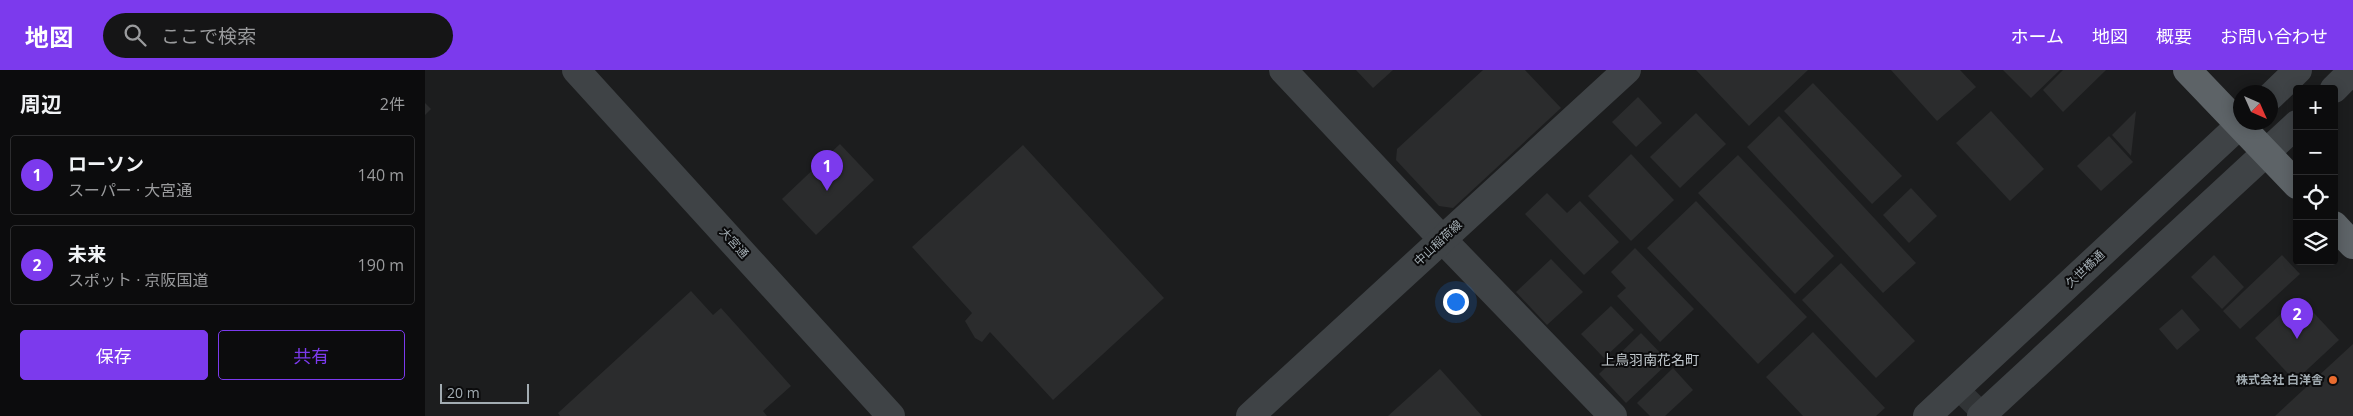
<!DOCTYPE html>
<html lang="ja">
<meta charset="utf-8">
<style>
:root{--surface:#0c0c0d;--page:#151516;--text:#f1f3f6;--muted:#9a9b9d;--line:#2c2c2e;--accent:#7c3aed}
body{margin:0;font-family:"Open Sans","Noto Sans JP",sans-serif;background:var(--page);color:var(--text)}
.controls{position:absolute;right:15px;top:15px;display:grid;overflow:hidden;border-radius:5px;box-shadow:0 2px 12px #0003}
.controls button{width:45px;height:45px;display:grid;place-items:center;padding:0;border:0;border-bottom:1px solid var(--line);background:var(--surface);color:var(--text);font:25px sans-serif}
.compass{position:absolute;left:1808px;top:15px;width:45px;height:45px;border-radius:50%;background:var(--surface);box-shadow:0 2px 12px #0003;rotate:135deg}
.scale{position:absolute;left:15px;bottom:12px;width:89px;box-sizing:border-box;padding-left:5px;border:2px solid #a2acb2;border-top:0;font-size:14px;line-height:18px;white-space:nowrap;color:#a2acb2;-webkit-text-stroke:4px #0b0b0c;paint-order:stroke}
.you{position:absolute;left:1030px;top:231px;width:18px;height:18px;margin:-12px;border:4px solid #fff;border-radius:50%;background:#1a73e8;box-shadow:0 0 0 8px #1a73e833}
.badge{display:grid;place-items:center;width:32px;height:32px;border-radius:50%;background:var(--accent);color:#fff;font-size:16px;font-weight:700}
.pin{position:absolute;translate:-50% -41px;filter:drop-shadow(0 1px 2px #0008)}
.pin::after{content:'';position:absolute;top:26px;width:18px;height:15px;background:inherit;clip-path:polygon(0 0,100% 0,50% 100%)}
.list{margin:0;padding:0;list-style:none}
h2{display:flex;justify-content:space-between;align-items:center;height:65px;margin:0;padding:0 20px;font-size:21px}
h2 small{font-size:16px;font-weight:400;color:var(--muted)}
.list li{display:grid;grid-template-columns:32px 1fr auto;gap:15px;align-items:center;box-sizing:border-box;height:80px;margin:0 10px 10px;padding:0 10px;border:1px solid var(--line);border-radius:5px}
.list b{display:block;font-size:19px;white-space:nowrap}
.list p{margin:0;font-size:16px;white-space:nowrap;color:var(--muted)}
.list em{font-size:16px;font-style:normal;color:var(--muted)}
.actions{display:flex;gap:10px;padding:15px 20px}
.actions a{flex:1;padding:11px 0;border:1px solid var(--accent);border-radius:5px;text-align:center;font-size:18px;color:var(--accent)}
.actions .main{background:var(--accent);color:#fff}
.icon{flex:none;width:28px;height:28px;fill:none;stroke:currentColor;stroke-width:2;stroke-linecap:round;stroke-linejoin:round}
.map{position:relative;flex:none;width:1928px;height:346px;overflow:hidden}
header{display:flex;align-items:center;gap:30px;box-sizing:border-box;height:70px;padding:0 25px;background:var(--accent);color:#fff}
header strong{font-size:24px}
nav{display:flex;gap:28px;margin-inline-start:auto;font-size:18px}
.search{width:350px;height:45px;background:var(--page);display:flex;align-items:center;gap:12px;box-sizing:border-box;padding:0 18px;border-radius:28px;color:var(--muted);font-size:19px}
main{display:flex}
aside{flex:1;background:var(--surface)}
.map>svg:first-child{display:block}
.built{fill:#1c1d1e;fill-rule:evenodd}
.building{fill:#2b2c2d}
.lines{fill:none;stroke-linecap:round;stroke-linejoin:round}
.street{stroke:#313436;stroke-width:22}
.secondary{stroke:#3f4346;stroke-width:28}
.highway{stroke:#5d6367;stroke-width:28}
.poi-dot{fill:#ea6c2f;stroke:#0b0b0c;stroke-width:2}
.labels{text-anchor:middle;stroke-width:4;stroke-linejoin:round;paint-order:stroke}
.street-label{font-size:12px;fill:#a2acb2;stroke:#0b0b0c}
.poi-label{font-size:12px;font-weight:bold;fill:#a2acb2;stroke:#0b0b0c;text-anchor:end}
.neighbourhood-label{font-size:14px;fill:#c2c9ce;stroke:#0b0b0c}
</style>
<header>
<strong>地図</strong>
<div class="search"><svg class="icon" aria-label="search" viewBox="0 0 24 24"><circle cx="10" cy="10" r="6"/><path d="M15 15l6 6"/></svg>ここで検索</div>
<nav><a>ホーム</a><a>地図</a><a>概要</a><a>お問い合わせ</a></nav>
</header>
<main>
<aside>
<h2>周辺<small>2件</small></h2>
<ul class="list">
<li><span class="badge">1</span><div><b>ローソン</b><p>スーパー · 大宮通</p></div><em>140 m</em></li>
<li><span class="badge">2</span><div><b>未来</b><p>スポット · 京阪国道</p></div><em>190 m</em></li>
</ul>
<div class="actions"><a class="main">保存</a><a>共有</a></div>
</aside>
<div class="map">
<svg width="1928" height="346" viewBox="0 0 1928 346">
<rect width="100%" height="100%" fill="#101011"/>
<path class="built" d="M0 0H1928V346H0ZM1872 19H1909V191H1872ZM1816 22H1846V52H1816Z"/>
<g class="building">
<path d="M931 0H968L948 18Z"/>
<path d="M1058 0H1100L1136 38 1028 138 1014 136 971 90 972 79Z"/>
<path d="M1271 0H1383L1324 56Z"/>
<path d="M1466 0H1535L1551 17 1512 51Z"/>
<path d="M1578 0H1635L1606 28Z"/>
<path d="M1638 0H1681L1638 42 1618 20Z"/>
<path d="M1388 13 1477 106 1447 134 1359 41Z"/>
<path d="M1213 27 1237 53 1211 77 1187 52Z"/>
<path d="M0 33 6 39 0 45Z"/>
<path d="M1566 41 1619 99 1585 131 1531 73Z"/>
<path d="M1711 41 1706 86 1687 65Z"/>
<path d="M1271 43 1301 74 1255 118 1225 87Z"/>
<path d="M1354 46 1491 193 1458 223 1322 77Z"/>
<path d="M1684 66 1708 92 1676 121 1652 96Z"/>
<path d="M415 74 449 110 391 165 357 129Z"/>
<path d="M598 75 739 228 628 330 565 262 557 272 550 268 540 251 547 243 487 177Z"/>
<path d="M1206 84 1249 130 1206 171 1163 126Z"/>
<path d="M1313 85 1409 186 1370 224 1273 123Z"/>
<path d="M1486 118 1512 146 1484 173 1458 145Z"/>
<path d="M1122 123 1142 143 1155 131 1194 172 1159 205 1100 144Z"/>
<path d="M1271 131 1382 247 1333 294 1222 178Z"/>
<path d="M1210 178 1269 239 1235 272 1192 226 1201 218 1186 202Z"/>
<path d="M1789 185 1819 217 1797 239 1766 207Z"/>
<path d="M1857 185 1875 204 1815 259 1798 241Z"/>
<path d="M1126 189 1158 222 1122 255 1091 222Z"/>
<path d="M1416 193 1490 271 1451 308 1377 230Z"/>
<path d="M266 221 288 245 296 238 366 316 338 341 342 346H135L133 343Z"/>
<path d="M1874 227 1914 270 1870 311 1830 268Z"/>
<path d="M1186 236 1209 260 1179 288 1156 264Z"/>
<path d="M1757 239 1775 260 1752 280 1734 259Z"/>
<path d="M1388 262 1460 338 1451 346H1378L1341 307Z"/>
<path d="M1216 263 1244 292 1201 333 1174 304Z"/>
<path d="M1928 274V346H1850Z"/>
<path d="M1248 298 1268 320 1240 346H1225L1212 333Z"/>
<path d="M1015 299 1057 346H963Z"/>
</g>
<g class="lines">
<path class="street" d="M1532 318 1558 344"/>
<g class="secondary">
<path d="M151 0 466 346"/>
<path d="M858 0 1017 169 1188 346"/>
<path d="M1909 19 1928 0"/>
<path d="M1846 26 1873 0"/>
<path d="M825 346 1202 0"/>
<path d="M1502 346 1818 52"/>
<path d="M1556 346 1872 54"/>
</g>
<g class="highway">
<path d="M1762 0 1872 115"/>
<path d="M1909 155 1928 175"/>
</g>
</g>
<circle class="poi-dot" cx="1908" cy="310" r="5"/>
<g class="labels">
<g class="street-label">
<text transform="translate(309 173) rotate(48)" y="4">大宮通</text>
<text transform="translate(1013 173) rotate(-43)" y="4">中山稲荷線</text>
<text transform="translate(1660 199) rotate(-43)" y="4">久世橋通</text>
</g>
<g class="poi-label">
<text x="1898" y="314">株式会社 白洋舎</text>
</g>
<g class="neighbourhood-label">
<text x="1225" y="295">上鳥羽南花名町</text>
</g>
</g>
</svg>
<div class="controls">
<button>+</button>
<button>−</button>
<button><svg class="icon" aria-label="locate" viewBox="0 0 24 24"><circle cx="12" cy="12" r="6"/><path d="M12 2v4M12 18v4M2 12h4M18 12h4"/></svg></button>
<button><svg class="icon" aria-label="layers" viewBox="0 0 24 24"><path d="M12 4l9 5-9 5-9-5zM3 14l9 5 9-5"/></svg></button>
</div>
<svg class="compass" viewBox="-18 -18 36 36"><path d="M0-13l5 13h-10z" fill="#e53935"/><path d="M0 13l5-13h-10z" fill="#9a9b9d"/></svg>
<div class="scale">20 m</div>
<div class="you"></div>
<div class="pin badge" style="left:402px;top:121px">1</div>
<div class="pin badge" style="left:1872px;top:269px">2</div>
</div>
</main>
